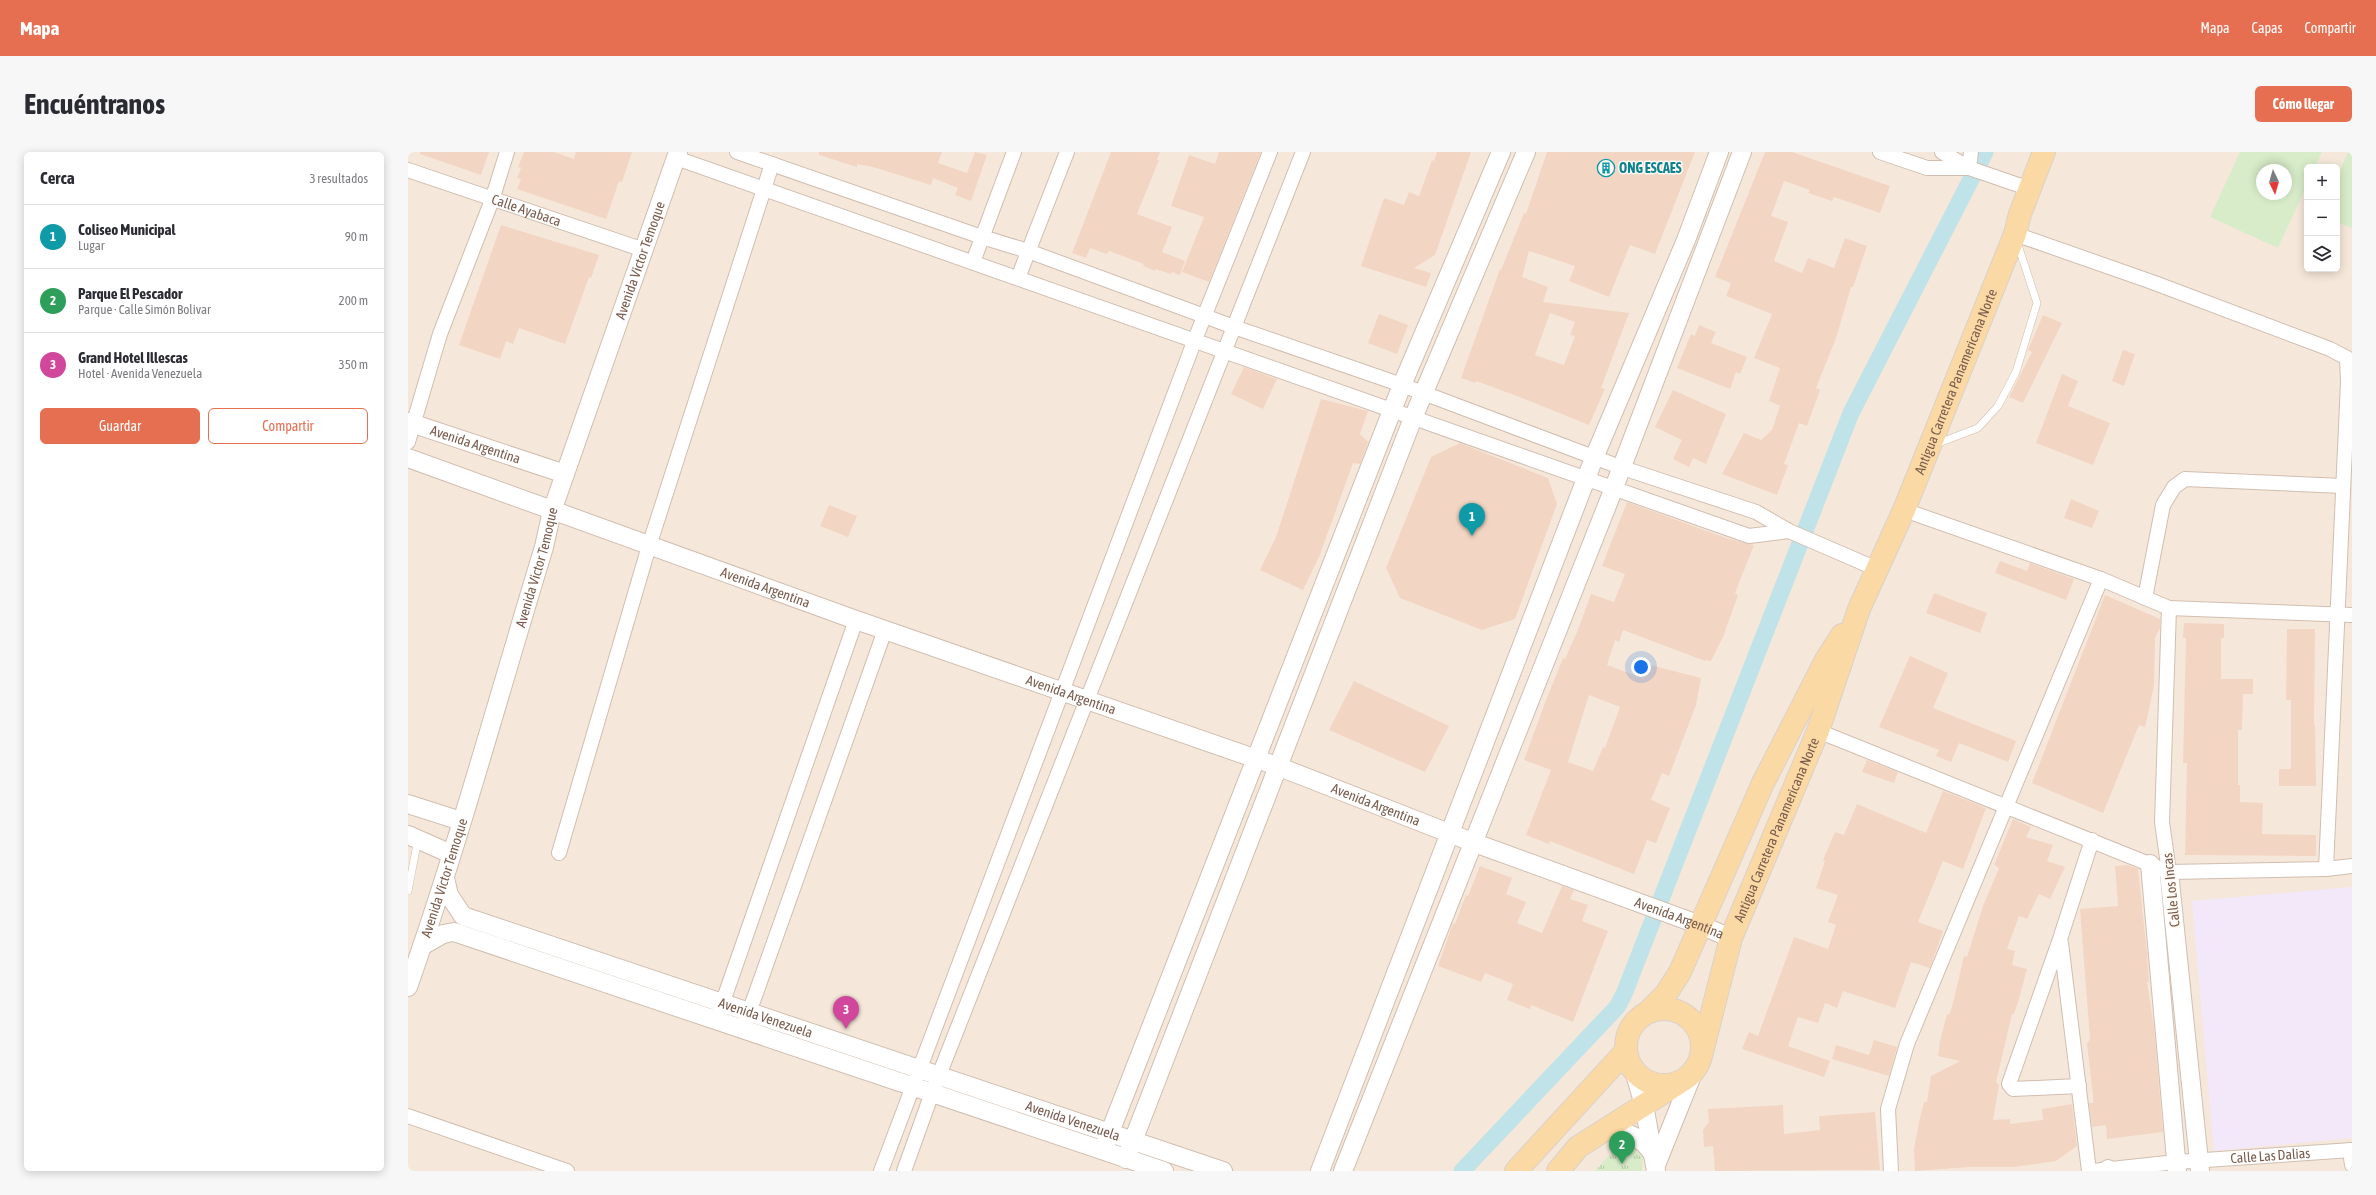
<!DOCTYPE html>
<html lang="es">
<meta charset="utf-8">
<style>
:root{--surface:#fff;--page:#f7f7f7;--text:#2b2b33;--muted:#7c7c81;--line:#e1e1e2;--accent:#e76f51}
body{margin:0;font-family:"Asap Condensed",sans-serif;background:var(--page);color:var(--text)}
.controls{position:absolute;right:12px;top:12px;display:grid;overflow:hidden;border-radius:6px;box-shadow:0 2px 10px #0003}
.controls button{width:36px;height:36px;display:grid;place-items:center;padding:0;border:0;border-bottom:1px solid var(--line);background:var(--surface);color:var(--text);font:20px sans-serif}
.compass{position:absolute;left:1848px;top:12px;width:36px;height:36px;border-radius:50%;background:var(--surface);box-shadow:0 2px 10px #0003;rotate:175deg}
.you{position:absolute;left:1233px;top:515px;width:14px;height:14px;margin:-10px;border:3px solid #fff;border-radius:50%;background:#1a73e8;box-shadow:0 0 0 6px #1a73e833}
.badge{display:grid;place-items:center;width:26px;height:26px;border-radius:50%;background:var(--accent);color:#fff;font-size:13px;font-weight:700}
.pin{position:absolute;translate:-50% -33px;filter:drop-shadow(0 1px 2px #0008)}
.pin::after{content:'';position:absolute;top:21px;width:14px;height:12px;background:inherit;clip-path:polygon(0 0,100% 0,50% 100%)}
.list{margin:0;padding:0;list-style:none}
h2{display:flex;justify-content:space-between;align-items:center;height:52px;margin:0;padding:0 16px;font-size:17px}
h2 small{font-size:13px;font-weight:400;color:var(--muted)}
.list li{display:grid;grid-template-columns:26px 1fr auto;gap:12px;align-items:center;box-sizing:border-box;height:64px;padding:0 16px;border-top:1px solid var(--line)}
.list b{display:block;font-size:15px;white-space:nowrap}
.list p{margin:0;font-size:13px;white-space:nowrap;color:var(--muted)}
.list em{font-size:13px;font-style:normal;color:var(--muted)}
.actions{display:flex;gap:8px;padding:12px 16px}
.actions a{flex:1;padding:9px 0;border:1px solid var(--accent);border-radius:6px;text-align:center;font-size:14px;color:var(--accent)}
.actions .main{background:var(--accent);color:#fff}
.icon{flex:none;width:22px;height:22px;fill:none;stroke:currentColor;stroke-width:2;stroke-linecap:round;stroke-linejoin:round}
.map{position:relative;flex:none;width:1944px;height:1019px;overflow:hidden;border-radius:6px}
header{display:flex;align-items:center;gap:24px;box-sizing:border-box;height:56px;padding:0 20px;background:var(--accent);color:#fff}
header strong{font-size:19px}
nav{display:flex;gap:22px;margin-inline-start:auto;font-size:14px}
.intro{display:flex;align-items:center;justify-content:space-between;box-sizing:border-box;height:96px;padding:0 24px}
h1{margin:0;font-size:28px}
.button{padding:10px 18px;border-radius:6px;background:var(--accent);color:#fff;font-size:14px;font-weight:700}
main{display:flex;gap:24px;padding:0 24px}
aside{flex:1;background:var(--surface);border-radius:6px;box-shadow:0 2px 10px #0003}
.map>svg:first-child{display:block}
.residential{fill:#f5e8da;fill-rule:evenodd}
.education{fill:#f3e8fa}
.park{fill:url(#park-tufts)}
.pitch{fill:#d8ecc9;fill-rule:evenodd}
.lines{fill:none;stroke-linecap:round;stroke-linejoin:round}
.canal{stroke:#bfe3e8;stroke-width:17}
.building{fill:#f3d5c3;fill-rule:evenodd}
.service-casing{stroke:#d1beb0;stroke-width:8}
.minor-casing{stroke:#d1beb0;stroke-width:16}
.tertiary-casing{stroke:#d1beb0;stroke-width:20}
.primary-casing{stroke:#dad1cd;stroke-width:24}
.service{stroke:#fff;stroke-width:7}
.minor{stroke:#fff;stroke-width:14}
.tertiary{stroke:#fff;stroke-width:18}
.primary{stroke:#fbd9a5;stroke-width:22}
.labels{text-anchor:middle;stroke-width:3;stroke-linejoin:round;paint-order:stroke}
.culture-label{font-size:14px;font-weight:bold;fill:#0d838f;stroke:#fffaf3;text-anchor:start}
.street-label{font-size:14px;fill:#7a5c4d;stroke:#fffaf3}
</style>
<header>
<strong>Mapa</strong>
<nav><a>Mapa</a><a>Capas</a><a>Compartir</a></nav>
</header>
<div class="intro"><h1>Encuéntranos</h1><a class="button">Cómo llegar</a></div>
<main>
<aside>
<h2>Cerca<small>3 resultados</small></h2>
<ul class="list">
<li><span class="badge" style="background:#0f9aa8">1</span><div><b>Coliseo Municipal</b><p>Lugar</p></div><em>90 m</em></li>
<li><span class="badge" style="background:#2e9e5b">2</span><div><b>Parque El Pescador</b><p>Parque · Calle Simón Bolivar</p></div><em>200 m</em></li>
<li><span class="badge" style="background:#d1479c">3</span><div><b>Grand Hotel Illescas</b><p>Hotel · Avenida Venezuela</p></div><em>350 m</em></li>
</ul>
<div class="actions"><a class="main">Guardar</a><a>Compartir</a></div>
</aside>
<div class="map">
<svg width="1944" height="1019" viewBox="0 0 1944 1019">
<defs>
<pattern id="park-tufts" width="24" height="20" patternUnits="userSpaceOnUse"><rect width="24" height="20" fill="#d8ecc9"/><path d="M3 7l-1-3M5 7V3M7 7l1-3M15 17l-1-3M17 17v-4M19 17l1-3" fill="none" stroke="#b4c2a5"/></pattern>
</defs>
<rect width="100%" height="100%" fill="#fdf6ec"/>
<path class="residential" d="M0 0H1944V1019H0ZM1899 15H1929V117H1899ZM1854 18H1878V42H1854Z"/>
<path class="education" d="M1944 735V986L1806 999 1784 749Z"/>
<path class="park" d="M1219 995 1228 998 1235 1005 1234 1019H1187L1204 1000Z"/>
<g class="pitch">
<path d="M1832 0H1914L1907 15H1899V33L1870 96 1802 65ZM1854 18H1878V42H1854Z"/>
<path d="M1940 0H1944V76L1929 70V25Z"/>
</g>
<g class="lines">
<path class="canal" d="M1054 1019 1209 855 1216 842 1443 261 1577 0"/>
</g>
<g class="building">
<path d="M12 0H81L73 23 12 2Z"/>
<path d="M116 0H146L166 7 168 0H224L214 30 211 29 198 67 109 37 113 27 109 26 113 16 110 15Z"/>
<path d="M411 0H534L530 11 559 21 567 0 579 3 563 49 547 43 550 36 525 26 523 33 465 15 449 12V15L411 3Z"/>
<path d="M703 0H752L749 8H751L729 62 764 75 754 100 777 109 772 123 764 120 763 122 747 117V119L735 114 736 112 701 99 699 102 682 96 678 106 664 101Z"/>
<path d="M811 0H853L801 130 774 120 796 65 763 54 781 3 807 12Z"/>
<path d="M1029 0H1063L1027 103 1006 116 1023 121 1018 135 953 114 976 46 996 53 1001 40 1011 44 1024 8 1026 9Z"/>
<path d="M1139 0H1287L1247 102 1222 93 1201 145 1161 129 1167 114 1121 99 1114 125 1140 135 1135 150 1221 161 1193 236 1197 237 1181 273 1109 244 1068 229 1067 231 1053 226 1092 117 1093 118 1116 61 1118 62ZM1142 161 1167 170 1162 183 1167 184 1156 213 1127 203Z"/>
<path d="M1357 0H1384L1482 34 1472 61 1426 45 1424 49 1400 41 1402 38 1376 29 1363 64 1380 70 1366 109 1394 121 1400 106 1426 116 1437 86 1459 94 1445 135H1443L1428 186 1408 236 1412 238 1399 274 1391 271 1376 312 1380 313 1369 343 1314 322 1336 281 1353 288 1364 278 1372 254 1361 249 1372 216 1346 206 1364 162 1318 144 1323 131 1307 125Z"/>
<path d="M93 73 191 103 183 126 181 125 177 136 157 192 111 176 105 192 98 189 92 207 51 193Z"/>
<path d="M971 162 1000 173 989 202 960 191Z"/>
<path d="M1635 163 1654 171 1615 251 1601 245 1624 200 1620 198Z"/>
<path d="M1291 173 1308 180 1303 191 1339 205 1332 222 1328 220 1322 237 1269 216 1283 182 1287 184Z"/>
<path d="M1715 198 1727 202 1716 234 1704 229Z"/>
<path d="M836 215 869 227 855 257 823 242Z"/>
<path d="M1654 222 1670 229 1660 254 1702 271 1685 313 1628 291Z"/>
<path d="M1265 238 1318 262 1298 312 1285 306 1281 315 1265 307 1274 288 1247 275Z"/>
<path d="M913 247 960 259 952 282 960 290 952 312 945 311 911 405 895 438 852 418 868 385Z"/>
<path d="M1052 291 1140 326 1149 352 1107 467 1074 478 992 446 978 416 1023 305Z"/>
<path d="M1663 347 1691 359 1684 376 1656 366Z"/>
<path d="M1219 350 1318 386 1346 393 1327 441 1330 443 1315 485 1303 509 1298 508 1297 509 1215 478 1211 490 1207 488 1199 513 1226 523 1230 510 1293 526 1288 553 1261 624 1254 621 1243 648 1262 656 1248 691 1239 688 1226 722 1142 689 1141 692 1118 683 1143 618 1116 608 1137 551 1155 506 1157 507 1170 478 1183 442 1206 450 1217 422 1194 414ZM1181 543 1212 555 1197 596 1195 595 1185 619 1160 610Z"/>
<path d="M421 353 449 364 440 385 412 374Z"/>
<path d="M1592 409 1619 419 1622 411 1666 427 1658 448 1587 421Z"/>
<path d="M1526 441 1579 461 1572 481 1518 461Z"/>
<path d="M1697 443 1752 467V476L1747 486 1746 534 1737 575 1731 573 1695 661 1624 631Z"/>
<path d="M1776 471 1816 472V486H1813V527H1845V542H1835L1834 578H1830V633H1832V650L1855 651 1854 682 1908 683V704L1777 703 1779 611H1775L1778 486H1775Z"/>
<path d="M1879 477H1907L1906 573H1907L1908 634H1871V617H1883V548H1878Z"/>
<path d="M1502 504 1540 521 1525 556 1608 589 1600 610 1551 591 1543 610 1528 604 1531 598 1471 575Z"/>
<path d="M946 529 1041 574 1017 620 921 578Z"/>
<path d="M1459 608 1490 620 1486 631 1454 620Z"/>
<path d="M1535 639 1578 656 1555 717 1535 709 1510 770 1535 779 1522 816 1503 810 1487 856 1435 839 1429 856 1417 851 1410 871 1390 865 1380 894 1422 909 1416 925 1334 897 1341 880 1350 884 1386 785 1420 797 1428 773 1420 770 1430 743 1408 736 1417 709 1415 708 1427 680 1436 683 1449 652 1518 681Z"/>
<path d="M1605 667 1623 675 1618 685 1645 693 1639 709 1657 715 1642 747 1631 742 1619 767 1611 764 1599 797 1607 799 1604 813 1619 817 1611 847 1606 862H1604L1588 930 1591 933 1585 968 1602 967V972L1635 968 1634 957 1664 952 1669 994 1648 1009 1606 1015H1561L1507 1019 1506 997 1511 970 1516 950H1519L1523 924 1552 909 1530 904 1532 889 1539 862 1541 863 1545 851 1556 804 1559 805 1575 754 1591 716 1586 713Z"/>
<path d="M1720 713 1730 717 1739 801 1741 830H1739L1746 875 1755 980 1699 987 1698 973 1684 975 1681 951H1685V944L1679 892 1682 887 1672 757 1710 754 1707 714Z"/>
<path d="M1072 714 1104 726 1098 742 1118 750 1109 771 1134 781 1154 734 1166 738 1162 747 1180 753 1174 769 1200 779 1165 870 1123 853 1122 857 1099 848 1105 832 1077 821 1073 830 1030 814 1045 771 1047 772 1058 743 1060 744Z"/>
<path d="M1466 888 1489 895 1481 924 1424 907 1428 893 1461 903Z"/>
<path d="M1375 953 1376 982 1412 978 1411 964 1467 960 1472 1018 1307 1019 1305 994 1296 995 1295 978 1301 970 1300 957Z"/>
</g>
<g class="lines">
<defs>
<g id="service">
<path d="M1528 292 1570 276 1590 254 1608 220 1629 151 1609 90"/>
<path d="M0 739 10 687"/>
</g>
<g id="minor">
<path d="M329 0 574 85 620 99 826 175 994 233 1212 315 1348 360 1381 379 1469 417"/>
<path d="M1472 0 1519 16H1561"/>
<path d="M1534 0 1561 16 1622 37"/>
<path d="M268 6 1341 384 1381 379"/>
<path d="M1561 16 1563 0"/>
<path id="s1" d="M0 18 236 98"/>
<path d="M1607 82 1744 130 1922 197 1939 206 1940 230 1918 717"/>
<path d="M565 110 606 0"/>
<path d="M610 126 659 0"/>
<path d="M0 290 32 182 84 48 99 0"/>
<path d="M1496 358 1693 427 1761 456 1944 463"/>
<path d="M1737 446 1755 353 1766 335 1777 327 1935 334"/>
<path d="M1761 456 1754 670 1761 720"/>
<path d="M1410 579 1761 720 1918 717 1944 714"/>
<path d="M151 701 241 394 364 12"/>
<path d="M1653 791 1681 1019"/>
<path d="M311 861 448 468"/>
<path d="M338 869 477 478"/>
<path d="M1671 934 1605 937 1601 932 1652 787 1684 688"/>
<path d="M0 964 159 1019"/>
<path d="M1942 998 1944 1013"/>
<path d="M473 1019 786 190 862 0"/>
<path d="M496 1019 524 941 895 0"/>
<path d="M1483 1019 1480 957 1499 892 1693 427"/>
<path id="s2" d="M1685 1019 1768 1010 1944 998"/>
</g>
<g id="tertiary">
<path id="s3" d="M0 270 157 322"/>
<path id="s4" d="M0 306 448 468 869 614 1064 690 1292 773 1323 786"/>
<path d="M0 652 53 669"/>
<path d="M0 683 43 702"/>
<path d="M1742 712 1769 1019"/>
<path d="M1761 720 1792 1019"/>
<path id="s5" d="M37 726 41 743 55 764 815 1019"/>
<path d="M14 794 35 782 46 780 756 1019"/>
<path id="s6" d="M0 835C51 690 91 542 136 395L144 359 270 0"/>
<path d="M1226 919 1236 953 1248 1019"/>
<path d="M1196 979C1220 980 1231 982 1246 1003"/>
<path d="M695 998 994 233 1093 0"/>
<path d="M718 1007 1005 266 1118 0"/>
<path d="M1248 1013 1285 921"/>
<path d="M1700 1017 1703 1019"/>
<path d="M912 1019 1186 306 1278 88 1311 0"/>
<path d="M935 1019 1202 346 1334 0"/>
</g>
<g id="primary">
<circle cx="1256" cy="895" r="38"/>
<path d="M1240 860 1258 842 1272 820 1355 631 1418 508 1434 483"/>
<path id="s7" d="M1294 900 1323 786 1410 579 1451 457 1496 358 1607 82 1612 62 1636 0"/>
<path d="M1108 1019 1218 899"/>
<path d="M1150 1019 1170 995 1269 932"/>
</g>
</defs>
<use href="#service" class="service-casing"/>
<use href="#minor" class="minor-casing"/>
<use href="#tertiary" class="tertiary-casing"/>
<use href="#primary" class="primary-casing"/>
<use href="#service" class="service"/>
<use href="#minor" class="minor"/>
<use href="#tertiary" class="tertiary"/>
<use href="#primary" class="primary"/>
</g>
<defs>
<symbol id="building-ring" viewBox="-11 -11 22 22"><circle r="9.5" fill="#fffaf3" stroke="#0f9aa8" stroke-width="1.5"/><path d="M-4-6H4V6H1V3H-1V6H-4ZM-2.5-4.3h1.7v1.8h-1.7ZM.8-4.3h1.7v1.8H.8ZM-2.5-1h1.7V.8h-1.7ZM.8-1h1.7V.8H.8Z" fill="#0f9aa8"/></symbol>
</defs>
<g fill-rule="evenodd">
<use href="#building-ring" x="1188" y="6" width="20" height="20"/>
</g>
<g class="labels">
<g class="culture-label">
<text x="1211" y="21">ONG ESCAES</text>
</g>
<g class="street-label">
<text dy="5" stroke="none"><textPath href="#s1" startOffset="125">Calle Ayabaca</textPath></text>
<text dy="5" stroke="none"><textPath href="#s6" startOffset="763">Avenida Victor Temoque</textPath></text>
<text dy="5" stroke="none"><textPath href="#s7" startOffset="718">Antigua Carretera Panamericana Norte</textPath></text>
<text dy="5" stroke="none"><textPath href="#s3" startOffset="71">Avenida Argentina</textPath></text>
<text dy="5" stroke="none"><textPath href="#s6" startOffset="439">Avenida Victor Temoque</textPath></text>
<text dy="5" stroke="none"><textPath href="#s4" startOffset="380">Avenida Argentina</textPath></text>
<text dy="5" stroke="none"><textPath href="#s4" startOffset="704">Avenida Argentina</textPath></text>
<text dy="5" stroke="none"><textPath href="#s4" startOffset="1028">Avenida Argentina</textPath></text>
<text dy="5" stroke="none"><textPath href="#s7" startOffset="235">Antigua Carretera Panamericana Norte</textPath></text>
<text dy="5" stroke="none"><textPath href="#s6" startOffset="115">Avenida Victor Temoque</textPath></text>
<text transform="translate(1763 738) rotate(-96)" y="5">Calle Los Incas</text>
<text dy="5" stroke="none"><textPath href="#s4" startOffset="1352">Avenida Argentina</textPath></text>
<text dy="5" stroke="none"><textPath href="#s5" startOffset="362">Avenida Venezuela</textPath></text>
<text dy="5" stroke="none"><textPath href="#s5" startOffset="686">Avenida Venezuela</textPath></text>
<text dy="5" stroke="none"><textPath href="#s2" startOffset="178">Calle Las Dalias</textPath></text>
</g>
</g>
</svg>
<div class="controls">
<button>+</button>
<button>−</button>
<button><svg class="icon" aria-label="layers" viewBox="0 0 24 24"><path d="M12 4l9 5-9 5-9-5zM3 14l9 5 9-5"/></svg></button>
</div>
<svg class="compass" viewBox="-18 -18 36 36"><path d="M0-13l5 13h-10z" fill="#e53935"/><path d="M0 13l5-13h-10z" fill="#7c7c81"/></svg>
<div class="you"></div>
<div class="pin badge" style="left:1064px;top:384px;background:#0f9aa8">1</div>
<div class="pin badge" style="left:1214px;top:1012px;background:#2e9e5b">2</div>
<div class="pin badge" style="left:438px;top:877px;background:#d1479c">3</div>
</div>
</main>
